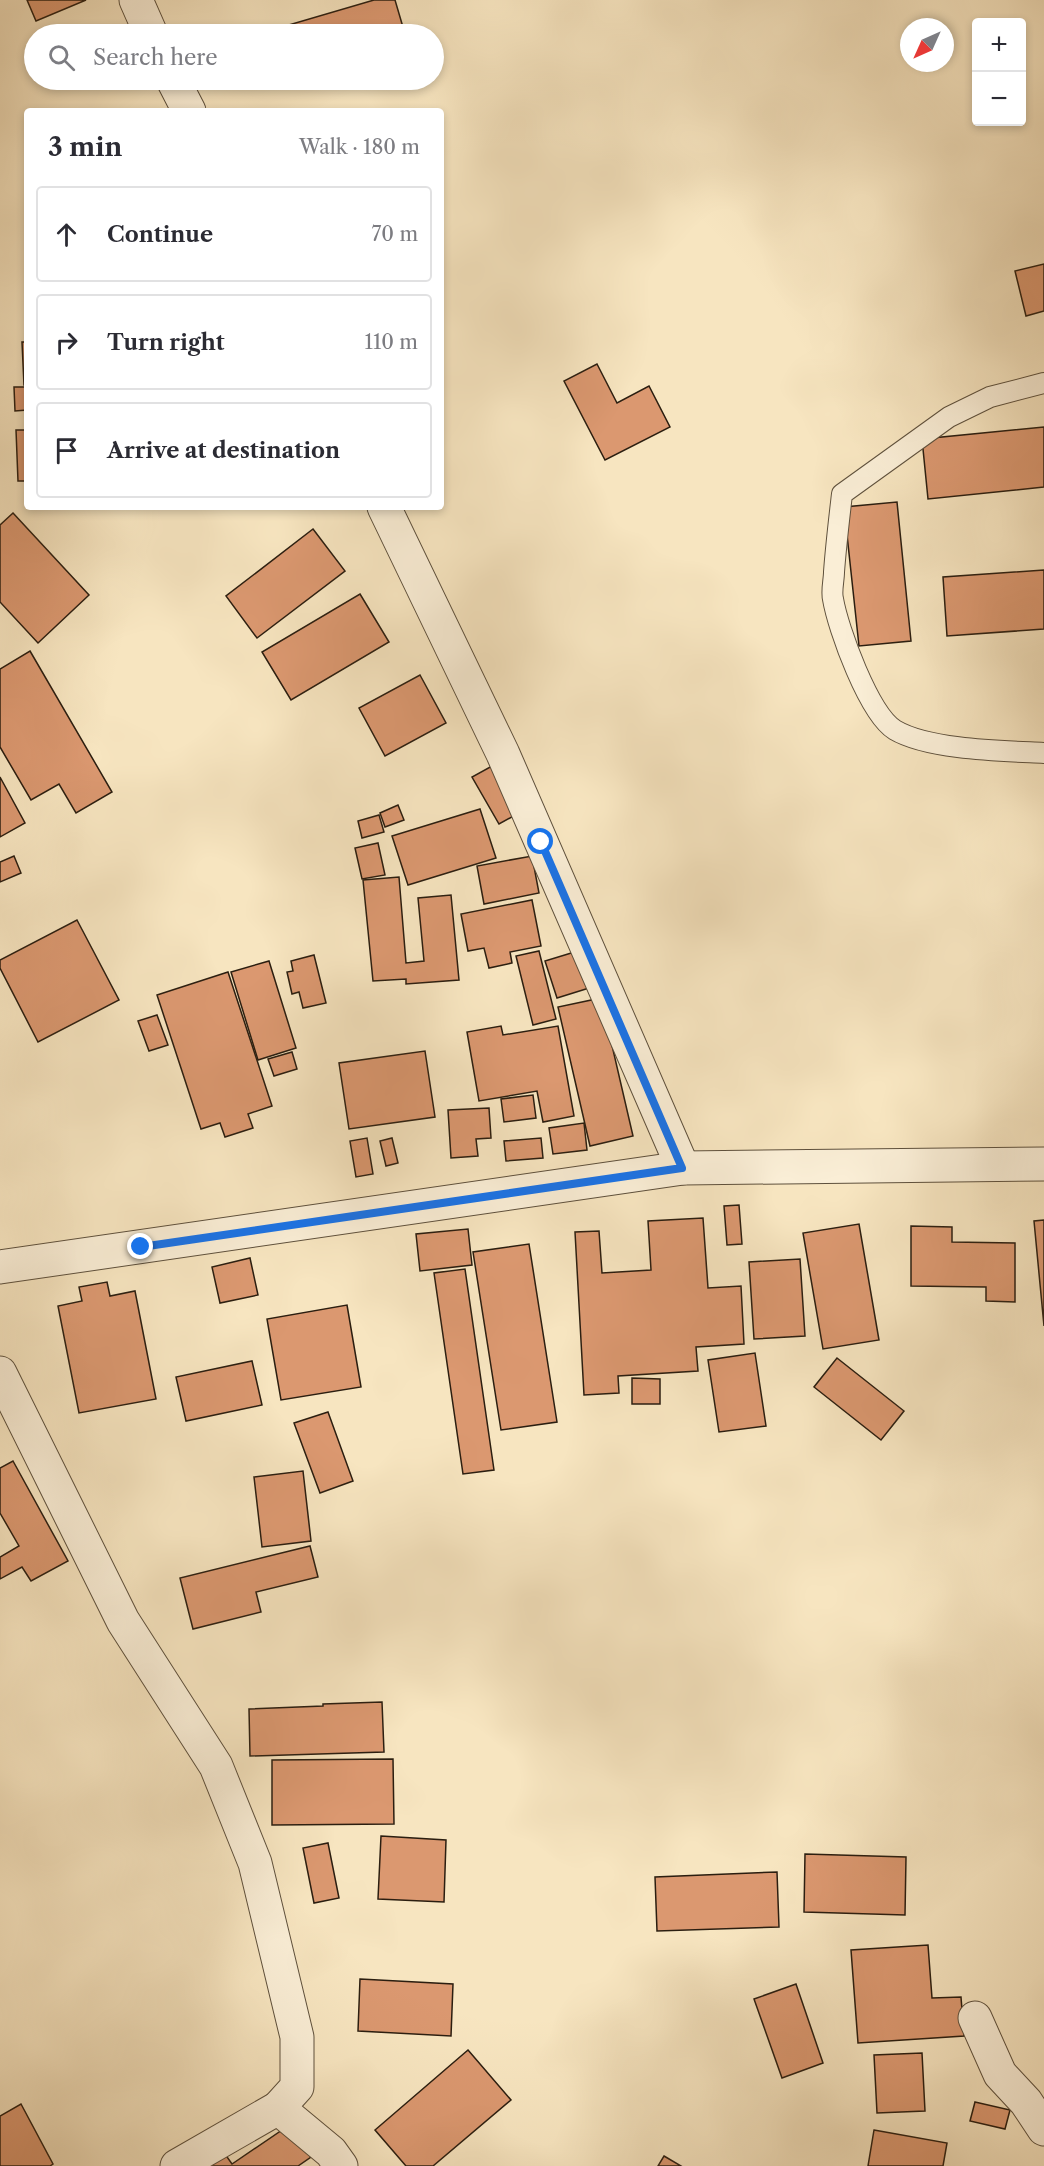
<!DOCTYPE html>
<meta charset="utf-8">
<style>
:root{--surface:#fff;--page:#f7f7f7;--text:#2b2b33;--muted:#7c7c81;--line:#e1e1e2}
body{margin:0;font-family:"Libre Caslon Text",serif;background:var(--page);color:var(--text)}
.controls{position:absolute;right:18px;top:18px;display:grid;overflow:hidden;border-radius:6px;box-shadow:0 3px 9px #0003}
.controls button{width:54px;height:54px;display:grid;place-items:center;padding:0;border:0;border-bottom:2px solid var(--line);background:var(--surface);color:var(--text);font:30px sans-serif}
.compass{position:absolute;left:900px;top:18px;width:54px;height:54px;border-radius:50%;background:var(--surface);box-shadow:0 3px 9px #0003;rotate:225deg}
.stop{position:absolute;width:18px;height:18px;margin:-14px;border:4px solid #1a73e8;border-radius:50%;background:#fff}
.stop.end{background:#1a73e8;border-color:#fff;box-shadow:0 2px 6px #0008}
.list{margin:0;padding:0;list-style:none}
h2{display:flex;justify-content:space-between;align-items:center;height:78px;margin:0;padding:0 24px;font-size:26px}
h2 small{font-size:20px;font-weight:400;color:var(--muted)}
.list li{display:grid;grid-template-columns:39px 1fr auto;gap:18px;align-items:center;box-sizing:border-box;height:96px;margin:0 12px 12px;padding:0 12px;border:2px solid var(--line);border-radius:6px}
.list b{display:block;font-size:22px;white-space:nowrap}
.list em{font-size:20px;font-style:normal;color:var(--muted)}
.icon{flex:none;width:33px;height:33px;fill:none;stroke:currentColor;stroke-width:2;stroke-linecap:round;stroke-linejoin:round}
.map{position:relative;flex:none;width:1044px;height:2166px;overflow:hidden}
.search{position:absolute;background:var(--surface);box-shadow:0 3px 9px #0003;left:24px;top:24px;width:420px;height:66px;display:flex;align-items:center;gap:15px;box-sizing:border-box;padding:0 21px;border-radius:33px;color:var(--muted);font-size:22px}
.panel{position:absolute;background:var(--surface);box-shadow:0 3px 9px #0003;left:24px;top:108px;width:420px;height:402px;border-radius:6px}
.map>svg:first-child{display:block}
.building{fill:#db9870;stroke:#2b1e10;stroke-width:1.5}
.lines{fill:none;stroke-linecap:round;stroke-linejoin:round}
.service-casing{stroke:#5e503c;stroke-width:22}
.minor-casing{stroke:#5e503c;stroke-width:35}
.tertiary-casing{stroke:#5e503c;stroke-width:35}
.service{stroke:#faeed6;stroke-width:20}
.minor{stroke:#faeed6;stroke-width:33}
.tertiary{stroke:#faeed6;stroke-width:33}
.route{stroke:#1a73e8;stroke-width:8}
</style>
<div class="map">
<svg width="1044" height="2166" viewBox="0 0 1044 2166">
<rect width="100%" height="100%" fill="#f7e5c0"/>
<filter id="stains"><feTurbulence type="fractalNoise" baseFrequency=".00333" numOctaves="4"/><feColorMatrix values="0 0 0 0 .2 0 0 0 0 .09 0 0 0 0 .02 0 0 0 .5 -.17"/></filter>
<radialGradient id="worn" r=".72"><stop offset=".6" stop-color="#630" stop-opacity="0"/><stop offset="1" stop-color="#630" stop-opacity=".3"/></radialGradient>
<g class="building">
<path d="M27 0H86L36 21Z"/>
<path d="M374 0H395L405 34H276L275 29Z"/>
<path d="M290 80H318L292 87Z"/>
<path d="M1044 264V311L1026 316 1015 271Z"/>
<path d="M22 342H27V385H24Z"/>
<path d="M597 364 617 403 649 386 670 427 605 460 564 381Z"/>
<path d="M14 387H27V410L15 411Z"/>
<path d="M1044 427V487L928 499 922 439Z"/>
<path d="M16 430H27V481H18Z"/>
<path d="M897 502 911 641 859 646 844 507Z"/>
<path d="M13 513 89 595 38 643 0 602V525Z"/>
<path d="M313 529 345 571 257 638 226 596Z"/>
<path d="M1044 570V629L947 636 943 577Z"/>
<path d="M360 594 389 642 291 700 262 652Z"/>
<path d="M30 651 112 792 76 813 59 784 31 800 0 747V669Z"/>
<path d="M420 675 446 723 385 756 359 708Z"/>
<path d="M492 766 519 813 499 824 472 777Z"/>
<path d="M0 777 25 823 0 837Z"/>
<path d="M398 805 404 820 385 827 380 813Z"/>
<path d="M480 809 496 858 408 885 392 836Z"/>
<path d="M379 815 384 832 362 838 358 821Z"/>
<path d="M378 843 385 875 362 879 355 848Z"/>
<path d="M14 856 21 873 0 882V862Z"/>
<path d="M532 856 539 893 484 904 477 866Z"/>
<path d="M399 877 406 963 424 961 418 898 451 895 459 980 406 984V979L373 981 363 880Z"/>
<path d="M532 900 541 946 510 952 512 963 489 968 484 948 468 951 461 914Z"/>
<path d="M77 920 119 1000 38 1042 0 968V960Z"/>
<path d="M591 947 602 984 557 998 545 961Z"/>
<path d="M539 951 556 1019 533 1025 516 956Z"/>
<path d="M314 955 326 1003 303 1008 299 992 292 994 287 972 293 971 291 961Z"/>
<path d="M269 961 296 1048 258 1060 231 972Z"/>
<path d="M228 972 272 1106 248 1114 253 1128 225 1137 220 1123 201 1129 157 995Z"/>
<path d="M601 998 633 1136 590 1146 558 1007Z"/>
<path d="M157 1015 168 1045 149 1051 138 1021Z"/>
<path d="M501 1026 503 1035 558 1026 574 1116 543 1122 537 1091 479 1101 467 1032Z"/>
<path d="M425 1051 435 1117 349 1129 339 1063Z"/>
<path d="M292 1052 297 1069 274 1076 268 1059Z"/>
<path d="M533 1095 536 1118 504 1122 501 1099Z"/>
<path d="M489 1108 491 1138 476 1139 478 1156 451 1158 448 1110Z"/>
<path d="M584 1123 587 1150 553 1154 549 1128Z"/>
<path d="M367 1138 373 1174 356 1177 350 1141Z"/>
<path d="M392 1138 398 1163 386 1166 380 1141Z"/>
<path d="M541 1138 543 1158 506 1161 504 1141Z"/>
<path d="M739 1205 742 1244 727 1245 724 1206Z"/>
<path d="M703 1218 708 1288 741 1286 744 1344 696 1347 698 1371 618 1376 619 1393 584 1395 575 1232 599 1231 602 1273 651 1270 648 1221Z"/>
<path d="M1044 1220V1326L1034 1221Z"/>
<path d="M859 1224 879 1340 823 1349 803 1233Z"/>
<path d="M911 1226 952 1227V1242L1015 1243V1302L986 1301V1287L911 1286Z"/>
<path d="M468 1229 472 1265 420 1271 416 1234Z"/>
<path d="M529 1244 557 1422 501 1430 473 1252Z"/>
<path d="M250 1258 258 1295 220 1303 212 1267Z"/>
<path d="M800 1259 805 1336 754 1339 749 1262Z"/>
<path d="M465 1269 494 1470 463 1474 434 1273Z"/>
<path d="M107 1282 110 1296 135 1291 156 1399 79 1413 58 1306 82 1301 79 1287Z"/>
<path d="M347 1305 361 1387 281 1400 267 1319Z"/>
<path d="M755 1353 766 1426 719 1432 708 1360Z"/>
<path d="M837 1358 904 1411 881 1440 814 1387Z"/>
<path d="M252 1361 262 1405 186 1421 176 1377Z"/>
<path d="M632 1378 660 1379V1404H632Z"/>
<path d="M328 1412 353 1481 320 1493 294 1423Z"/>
<path d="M13 1461 68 1561 31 1581 22 1567 0 1579V1557L19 1546 0 1513V1468Z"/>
<path d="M303 1471 311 1541 262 1547 254 1477Z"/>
<path d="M310 1546 318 1577 256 1592 261 1612 193 1629 180 1578Z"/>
<path d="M382 1702 384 1752 250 1756 249 1709 323 1706V1704Z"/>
<path d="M393 1759 394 1824 272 1825V1760Z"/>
<path d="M381 1836 446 1840 444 1902 378 1899Z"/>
<path d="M328 1843 339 1898 314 1903 303 1848Z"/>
<path d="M805 1854 906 1857 905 1915 804 1912Z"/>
<path d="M777 1872 779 1927 657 1931 655 1877Z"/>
<path d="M928 1945 932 1998 961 1997 964 2036 858 2043 851 1950Z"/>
<path d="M360 1979 453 1984 451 2036 358 2031Z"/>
<path d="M796 1984 823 2063 782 2078 754 1999Z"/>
<path d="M468 2050 511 2100 433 2166H406L375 2130Z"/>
<path d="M922 2053 925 2111 877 2113 874 2055Z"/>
<path d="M975 2102 1010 2110 1005 2129 970 2121Z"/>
<path d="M21 2104 53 2164 50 2166H0V2116Z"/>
<path d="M288 2126 311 2157 298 2166H209L225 2154 232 2164Z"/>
<path d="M874 2130 947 2143 943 2166H868Z"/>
<path d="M664 2156 681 2166H658Z"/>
</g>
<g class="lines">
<defs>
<path id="service" d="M1044 383 990 397 949 417 842 494C839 520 836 545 834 572 834 580 831 591 833 599 838 629 869 714 895 730 929 750 1004 751 1044 753"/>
<g id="minor">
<path d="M136 0 151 34"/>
<path d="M173 80 189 111"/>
<path d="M384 507 503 754 683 1168"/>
<path d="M0 1373 123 1621 216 1766 255 1863 297 2037V2087L278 2108 331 2152 341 2166"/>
<path d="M975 2018 1000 2074 1026 2102 1044 2129"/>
<path d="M177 2166 278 2108"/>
</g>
<path id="tertiary" d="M0 1267 683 1168 1044 1164"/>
</defs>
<use href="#service" class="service-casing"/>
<use href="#minor" class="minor-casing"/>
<use href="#tertiary" class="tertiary-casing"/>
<use href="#service" class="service"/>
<use href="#minor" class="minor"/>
<use href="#tertiary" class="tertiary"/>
</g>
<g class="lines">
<path class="route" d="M141 1247 682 1168 541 842"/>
</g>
<rect width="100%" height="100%" filter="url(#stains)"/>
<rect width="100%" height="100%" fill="url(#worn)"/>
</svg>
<div class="controls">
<button>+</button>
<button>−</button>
</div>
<svg class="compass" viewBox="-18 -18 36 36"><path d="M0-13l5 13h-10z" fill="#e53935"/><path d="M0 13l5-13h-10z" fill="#7c7c81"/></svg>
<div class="stop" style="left:541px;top:842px"></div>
<div class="stop end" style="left:141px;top:1247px"></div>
<div class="search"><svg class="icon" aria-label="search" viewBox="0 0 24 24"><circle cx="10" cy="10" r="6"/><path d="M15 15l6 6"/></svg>Search here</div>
<section class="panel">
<h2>3 min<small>Walk · 180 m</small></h2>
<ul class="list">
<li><svg class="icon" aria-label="ahead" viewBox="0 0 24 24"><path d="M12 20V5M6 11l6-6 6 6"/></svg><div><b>Continue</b></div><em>70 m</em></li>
<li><svg class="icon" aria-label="right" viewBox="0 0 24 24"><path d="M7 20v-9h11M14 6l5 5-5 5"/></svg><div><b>Turn right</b></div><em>110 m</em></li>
<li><svg class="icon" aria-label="arrive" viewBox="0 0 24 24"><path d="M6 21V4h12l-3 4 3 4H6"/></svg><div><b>Arrive at destination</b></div></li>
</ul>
</section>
</div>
